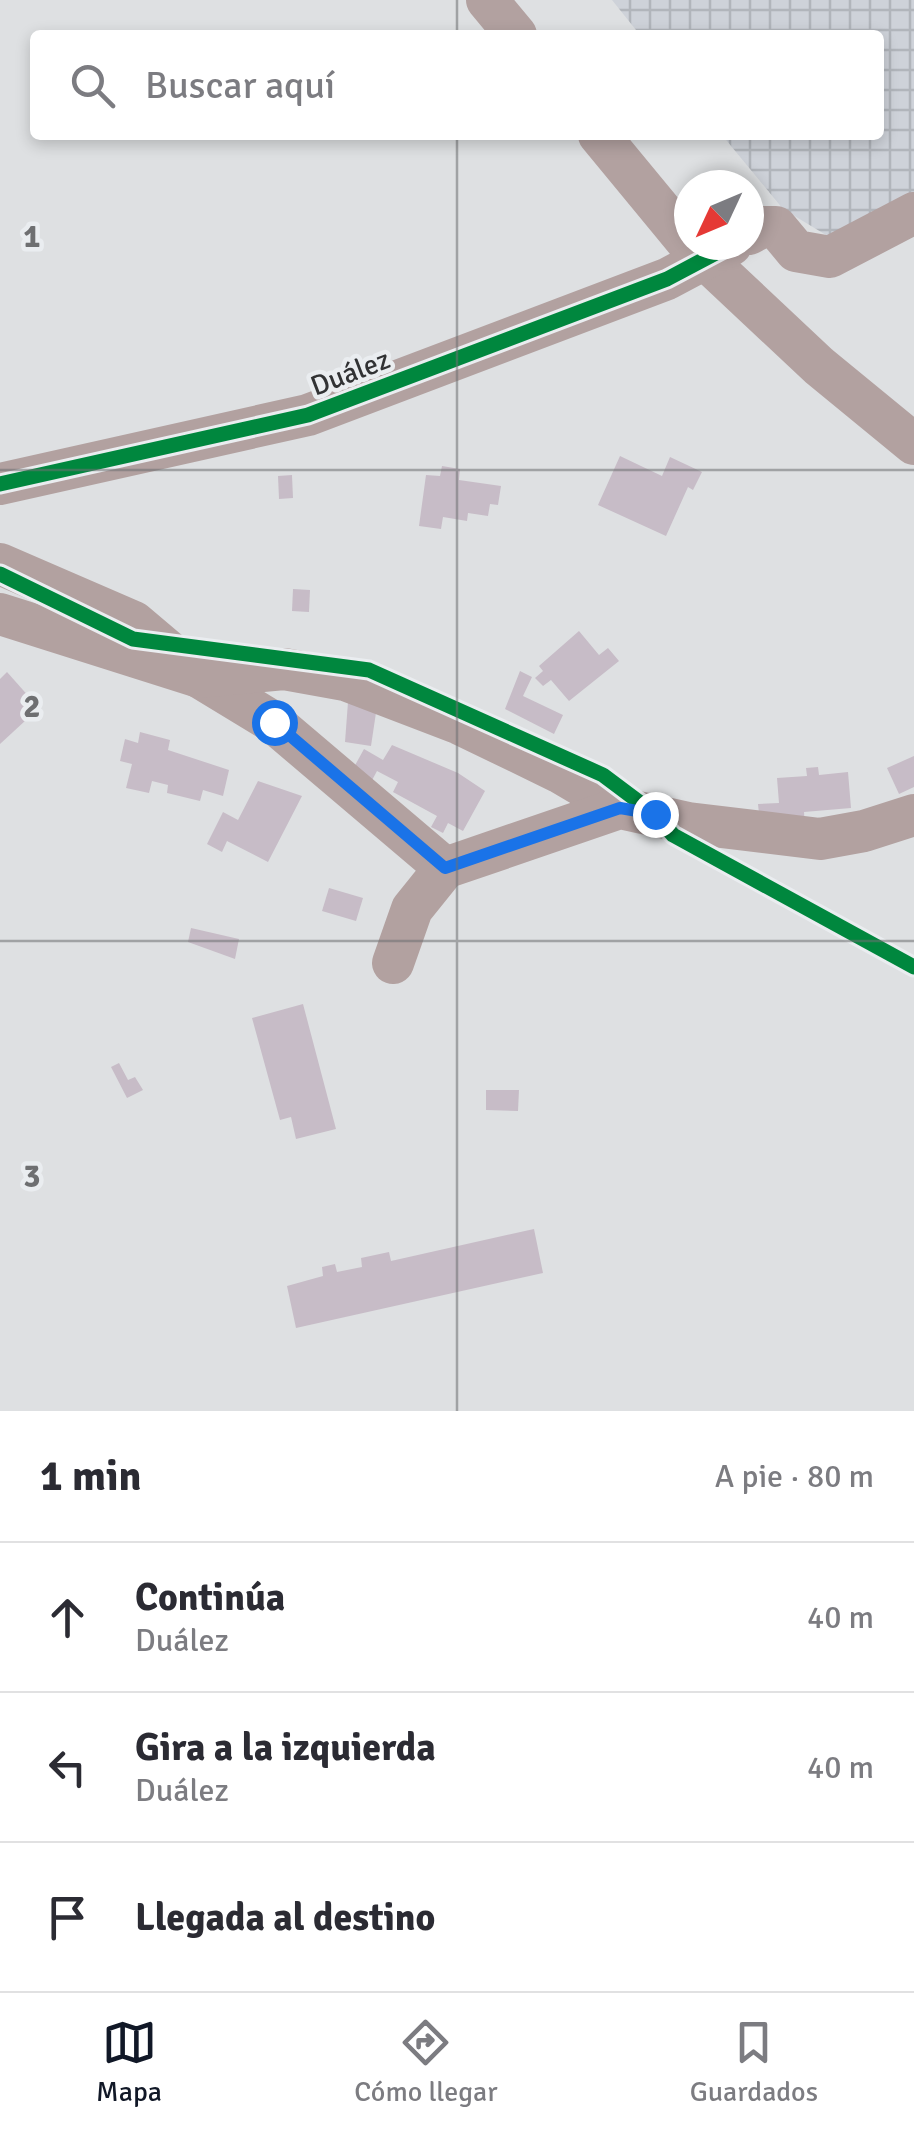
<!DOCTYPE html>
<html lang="es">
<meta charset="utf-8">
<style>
:root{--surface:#fff;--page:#f7f7f7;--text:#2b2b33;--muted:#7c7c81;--line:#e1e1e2;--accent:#111827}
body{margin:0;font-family:Signika,sans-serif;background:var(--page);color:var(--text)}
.compass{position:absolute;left:674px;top:170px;width:90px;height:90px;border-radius:50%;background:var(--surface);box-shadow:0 5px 15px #0003;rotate:226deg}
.stop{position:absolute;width:30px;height:30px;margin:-22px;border:8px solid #1a73e8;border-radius:50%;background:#fff}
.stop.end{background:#1a73e8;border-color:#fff;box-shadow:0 2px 10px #0008}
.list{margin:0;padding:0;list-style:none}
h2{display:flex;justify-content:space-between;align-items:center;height:130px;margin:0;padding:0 40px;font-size:42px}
h2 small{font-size:32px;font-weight:400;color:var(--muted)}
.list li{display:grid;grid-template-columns:65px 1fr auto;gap:30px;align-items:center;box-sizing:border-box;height:150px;padding:0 40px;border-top:2px solid var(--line)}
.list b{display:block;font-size:38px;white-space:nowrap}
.list p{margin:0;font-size:32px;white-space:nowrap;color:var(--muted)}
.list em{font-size:32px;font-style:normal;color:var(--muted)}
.icon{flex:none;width:55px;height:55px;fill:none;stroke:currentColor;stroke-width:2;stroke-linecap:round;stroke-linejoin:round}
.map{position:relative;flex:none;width:914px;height:1411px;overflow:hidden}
.search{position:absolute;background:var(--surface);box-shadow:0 5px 15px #0003;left:30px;right:30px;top:30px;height:110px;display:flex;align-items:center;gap:25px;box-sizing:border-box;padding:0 35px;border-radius:10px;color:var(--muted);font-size:38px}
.sheet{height:580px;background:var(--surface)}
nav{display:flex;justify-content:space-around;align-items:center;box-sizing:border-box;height:140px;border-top:2px solid var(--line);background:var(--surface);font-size:28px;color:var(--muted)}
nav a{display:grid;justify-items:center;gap:5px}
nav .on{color:var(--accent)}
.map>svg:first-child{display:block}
.industrial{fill:url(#industrial-grid)}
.building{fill:#c7bcc7}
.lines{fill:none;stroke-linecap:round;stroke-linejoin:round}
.street{stroke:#b2a1a0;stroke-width:42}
.cycleway-casing{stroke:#eaedf0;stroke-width:21}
.cycleway{stroke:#00873e;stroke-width:15}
.route{stroke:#1a73e8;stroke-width:12}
.grid{fill:none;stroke:#6e6f71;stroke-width:2.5;stroke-opacity:0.55}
.labels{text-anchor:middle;stroke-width:9;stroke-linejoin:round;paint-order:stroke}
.street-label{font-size:28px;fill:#313234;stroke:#eaedf0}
.grid-label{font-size:32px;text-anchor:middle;font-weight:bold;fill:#6e6f71;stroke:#eaedf0;stroke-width:9;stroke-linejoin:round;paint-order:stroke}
</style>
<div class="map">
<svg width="914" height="1411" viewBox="0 0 914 1411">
<defs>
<pattern id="industrial-grid" width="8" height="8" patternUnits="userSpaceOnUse" patternTransform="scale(2.5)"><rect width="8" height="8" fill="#ced2d9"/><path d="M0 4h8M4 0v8" fill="none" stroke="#b1b5bb"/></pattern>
</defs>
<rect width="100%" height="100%" fill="#dee0e2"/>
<path class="industrial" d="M612 0H914V195L831 238 783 209 722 135H879V35H640Z"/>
<g class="building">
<path d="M620 456 662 476 670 457 702 472 693 490 688 487 666 536 598 505Z"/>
<path d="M442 466 460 469 459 480 501 486 498 505 490 504 488 516 468 513 467 521 443 517 441 529 419 526 426 475 440 476Z"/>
<path d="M292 475 293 498 279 499 278 476Z"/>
<path d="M293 589 310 590 309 612 292 611Z"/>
<path d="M579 631 599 655 608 648 619 661 569 701 551 680 543 686 535 678 543 671 539 666Z"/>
<path d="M520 671 532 677 523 696 563 715 554 734 505 709Z"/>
<path d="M7 672 39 708 0 744V679Z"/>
<path d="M348 702 377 706 371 746 345 742Z"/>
<path d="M140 732 170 740 168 750 229 770 223 796 203 790 200 801 167 793 168 785 152 781 149 793 126 788 132 764 120 761 125 739 138 743Z"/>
<path d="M392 745 458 773 485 791 463 831 448 823 443 833 431 827 437 816 393 792 398 782 377 771 370 784 353 769 364 749 383 760Z"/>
<path d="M914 756V787L899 794 887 768Z"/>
<path d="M818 767 819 775 848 772 851 808 804 812 805 829 760 823 758 804 779 803 777 778 807 776 806 768Z"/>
<path d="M258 781 302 796 268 862 227 841 222 852 207 844 223 812 238 820Z"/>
<path d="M329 888 363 898 356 921 322 911Z"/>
<path d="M191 928 239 939 235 959 188 942Z"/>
<path d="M303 1004 336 1129 296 1139 291 1117 280 1120 252 1018Z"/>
<path d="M119 1063 128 1080 135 1077 143 1090 127 1098 111 1067Z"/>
<path d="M486 1090H519L518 1111 486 1110Z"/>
<path d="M534 1229 543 1273 296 1328 287 1286 323 1276 322 1267 335 1264 337 1272 362 1267 361 1258 389 1252 391 1261Z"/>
</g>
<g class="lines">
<g class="street">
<path d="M487 0 516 35"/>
<path d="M599 135 689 244"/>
<path d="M749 234 762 227H776L796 251 830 257 914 213"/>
<path d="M690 245 819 366 914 444"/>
<path d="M0 484 308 415 667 279 731 245"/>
<path d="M0 564 134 622 199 677 273 722 445 868"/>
<path d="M0 614 199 677 284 669 345 680 460 724 559 772 620 808"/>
<path d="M393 963 412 909 445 868 620 808 688 823 820 839 864 831 914 815"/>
</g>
<defs>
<g id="cycleway">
<path d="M0 484 308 415 667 279 731 245"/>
<path d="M0 574 133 639 369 670 603 775 655 814 673 835 914 967"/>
</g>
</defs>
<use href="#cycleway" class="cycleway-casing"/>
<use href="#cycleway" class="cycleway"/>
</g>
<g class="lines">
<path class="route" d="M274 722 445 868 620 808 655 814"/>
</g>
<path class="grid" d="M457 0V35M457 135V1411M0 470H914M0 941H914"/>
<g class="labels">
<g class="street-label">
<text transform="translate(350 372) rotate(-21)" y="10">Duález</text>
</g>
</g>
<g class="grid-label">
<text x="32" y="247">1</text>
<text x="32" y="717">2</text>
<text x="32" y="1187">3</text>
</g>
</svg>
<svg class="compass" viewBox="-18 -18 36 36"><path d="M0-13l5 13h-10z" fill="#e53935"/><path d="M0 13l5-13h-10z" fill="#7c7c81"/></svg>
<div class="stop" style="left:274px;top:722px"></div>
<div class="stop end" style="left:655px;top:814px"></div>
<div class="search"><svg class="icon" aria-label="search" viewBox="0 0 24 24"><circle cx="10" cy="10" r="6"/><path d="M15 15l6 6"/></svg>Buscar aquí</div>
</div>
<section class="sheet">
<h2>1 min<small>A pie · 80 m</small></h2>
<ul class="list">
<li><svg class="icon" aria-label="ahead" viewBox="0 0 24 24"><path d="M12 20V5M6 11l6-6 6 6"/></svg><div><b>Continúa</b><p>Duález</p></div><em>40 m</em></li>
<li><svg class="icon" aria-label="left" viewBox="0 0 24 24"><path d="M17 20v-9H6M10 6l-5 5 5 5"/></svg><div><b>Gira a la izquierda</b><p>Duález</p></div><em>40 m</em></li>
<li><svg class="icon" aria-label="arrive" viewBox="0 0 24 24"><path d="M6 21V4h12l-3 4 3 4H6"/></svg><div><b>Llegada al destino</b></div></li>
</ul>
</section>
<nav>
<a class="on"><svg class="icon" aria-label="map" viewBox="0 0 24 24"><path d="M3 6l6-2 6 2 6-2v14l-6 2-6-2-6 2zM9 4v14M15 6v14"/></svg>Mapa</a>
<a><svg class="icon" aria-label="directions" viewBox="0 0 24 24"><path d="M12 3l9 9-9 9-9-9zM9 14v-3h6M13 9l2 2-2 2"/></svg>Cómo llegar</a>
<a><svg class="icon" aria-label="saved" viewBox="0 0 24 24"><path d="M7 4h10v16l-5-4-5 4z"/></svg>Guardados</a>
</nav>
